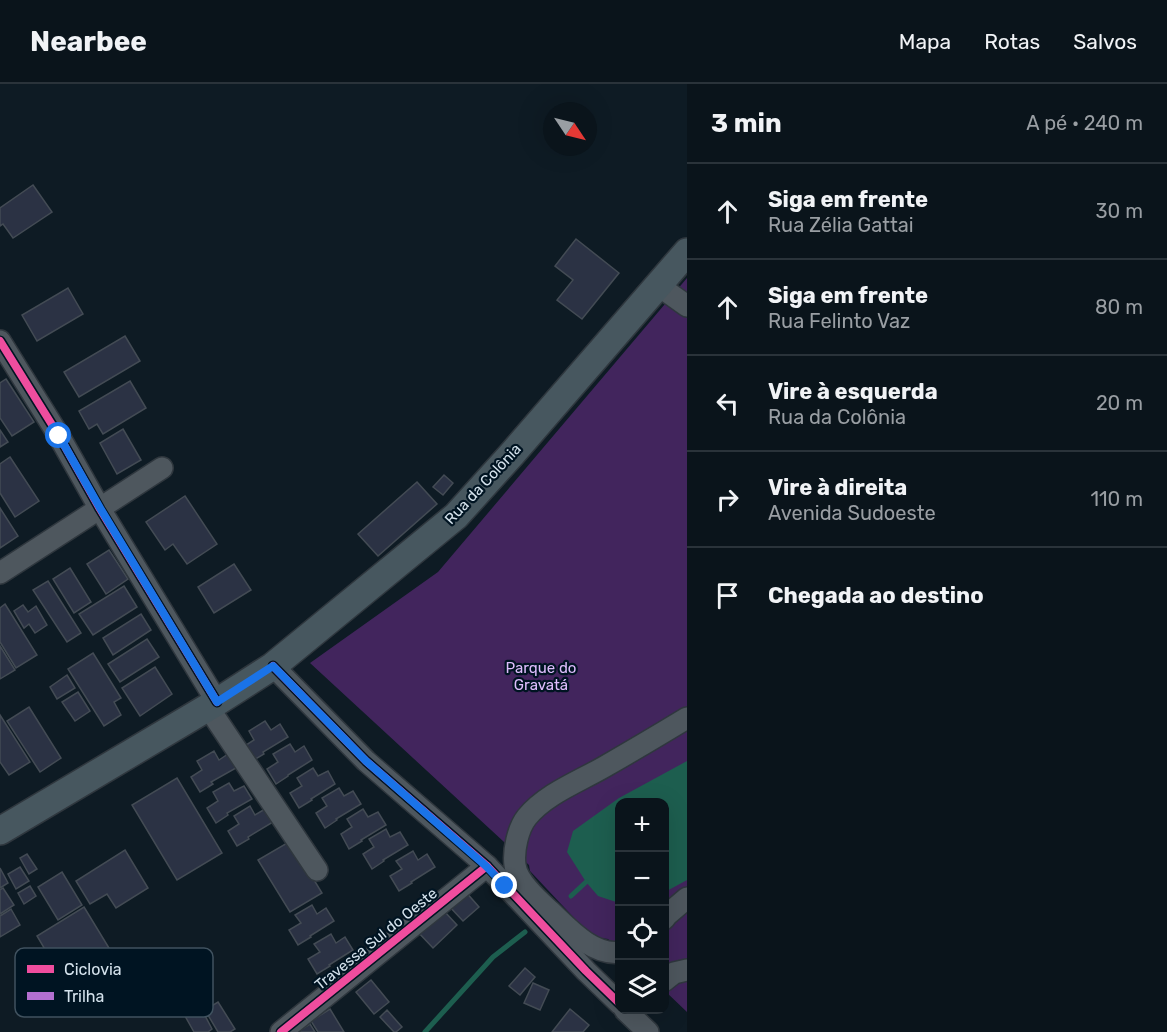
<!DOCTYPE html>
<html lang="pt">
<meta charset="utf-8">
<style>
:root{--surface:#0a141b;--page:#182128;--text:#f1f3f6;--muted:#999ea3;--line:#2a333a}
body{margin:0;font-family:Rubik,sans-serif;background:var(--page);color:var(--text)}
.controls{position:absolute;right:18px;bottom:18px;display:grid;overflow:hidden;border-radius:12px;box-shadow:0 6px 24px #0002}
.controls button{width:54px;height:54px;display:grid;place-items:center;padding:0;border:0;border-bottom:2px solid var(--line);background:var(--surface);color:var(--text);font:30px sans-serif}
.compass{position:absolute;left:543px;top:18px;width:54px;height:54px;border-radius:50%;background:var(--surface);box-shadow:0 6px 24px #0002;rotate:125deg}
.stop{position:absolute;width:18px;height:18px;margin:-14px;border:4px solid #1a73e8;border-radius:50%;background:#fff}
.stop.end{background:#1a73e8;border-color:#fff;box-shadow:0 2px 6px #0008}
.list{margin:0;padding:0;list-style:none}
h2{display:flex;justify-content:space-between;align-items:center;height:78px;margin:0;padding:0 24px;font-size:26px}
h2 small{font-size:20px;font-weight:400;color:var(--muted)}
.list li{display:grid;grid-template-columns:39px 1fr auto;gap:18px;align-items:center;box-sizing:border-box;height:96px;padding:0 24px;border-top:2px solid var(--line)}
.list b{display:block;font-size:22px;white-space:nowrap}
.list p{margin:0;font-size:20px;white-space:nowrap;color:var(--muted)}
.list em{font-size:20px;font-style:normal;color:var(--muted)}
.icon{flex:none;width:33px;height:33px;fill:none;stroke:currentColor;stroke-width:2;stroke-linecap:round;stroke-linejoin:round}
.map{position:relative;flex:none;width:687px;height:948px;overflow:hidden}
header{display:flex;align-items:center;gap:36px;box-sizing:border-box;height:84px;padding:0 30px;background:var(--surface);border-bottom:2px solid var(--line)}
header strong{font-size:28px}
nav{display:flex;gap:33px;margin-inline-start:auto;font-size:21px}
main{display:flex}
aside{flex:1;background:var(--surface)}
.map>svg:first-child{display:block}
.green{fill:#42255d}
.water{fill:#1d5e4f}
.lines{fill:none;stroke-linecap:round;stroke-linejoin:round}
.stream{stroke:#1d5e4f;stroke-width:5}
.building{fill:#2b3244;stroke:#434b54;stroke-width:1.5}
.minor-casing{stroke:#2f373e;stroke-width:24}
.major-casing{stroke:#2f373e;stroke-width:30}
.minor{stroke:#4e575e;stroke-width:21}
.major{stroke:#47575f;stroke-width:27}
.quiet{stroke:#b36fd0;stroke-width:6;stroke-dasharray:12 6;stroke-linecap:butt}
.cycleway-casing{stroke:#001422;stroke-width:11}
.cycleway{stroke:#ef4d9e;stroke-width:8}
.route{stroke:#1a73e8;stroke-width:8}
.labels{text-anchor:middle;stroke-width:4.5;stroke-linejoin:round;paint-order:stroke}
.street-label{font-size:15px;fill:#d5e3ed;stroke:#001422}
.park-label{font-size:15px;fill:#debdfd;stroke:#001422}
.key{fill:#001422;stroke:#40525f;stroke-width:1.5}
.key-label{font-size:16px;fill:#d5e3ed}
</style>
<header>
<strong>Nearbee</strong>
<nav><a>Mapa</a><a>Rotas</a><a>Salvos</a></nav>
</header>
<main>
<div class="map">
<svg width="687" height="948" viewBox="0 0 687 948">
<rect width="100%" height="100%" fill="#0e1b24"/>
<path class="green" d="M687 194V928L665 907 664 718H620L619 865 608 855 592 853 530 787 529 781 310 579 438 488Z"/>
<path class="water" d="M687 677V796L665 808 664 718H620L619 819 598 812 586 798 567 768 573 747 619 714Z"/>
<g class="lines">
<g class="stream">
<path d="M571 812 586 798"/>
<path d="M425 948 493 873 525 848"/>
</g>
</g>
<g class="building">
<path d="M33 101 52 128 13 154 3 140 0 142V124Z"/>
<path d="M576 155 619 189 582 235 557 216 573 196 555 182Z"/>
<path d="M68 204 83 230 37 257 22 231Z"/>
<path d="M125 252 140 277 79 313 64 288Z"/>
<path d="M6 295 34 338 12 352 0 334V299Z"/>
<path d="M130 297 146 324 103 350 97 340 89 345 79 327Z"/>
<path d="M123 345 141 376 117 390 100 359Z"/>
<path d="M0 346 8 358 0 363Z"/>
<path d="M10 373 39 417 15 433 0 409V380Z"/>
<path d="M444 391 453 399 443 411 433 403Z"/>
<path d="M417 398 437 420 378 472 358 450Z"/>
<path d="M185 412 217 460 187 480 173 460 165 466 146 438Z"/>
<path d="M0 424 18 452 0 464Z"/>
<path d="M109 466 128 495 106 510 87 480Z"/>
<path d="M234 480 251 506 214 529 198 503Z"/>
<path d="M70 484 91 518 74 529 53 495Z"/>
<path d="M48 497 81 549 67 558 33 506Z"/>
<path d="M124 502 137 523 93 551 79 530Z"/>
<path d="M5 520 37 571 16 584 0 558V524Z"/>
<path d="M23 521 28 528 36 522 47 541 35 549 29 540 24 544 14 527Z"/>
<path d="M141 530 151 546 113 571 103 554Z"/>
<path d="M147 555 159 573 120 598 108 580Z"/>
<path d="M0 562 15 586 0 595Z"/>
<path d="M93 569 121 614 114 618 121 631 104 642 68 585Z"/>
<path d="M155 583 172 610 140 632 122 604Z"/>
<path d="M67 591 75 604 57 615 50 603Z"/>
<path d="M78 608 90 627 75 637 62 618Z"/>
<path d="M29 623 61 674 40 688 7 637Z"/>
<path d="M0 631 30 678 9 691 0 678Z"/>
<path d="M265 637 271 646 280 640 288 653 263 668 264 670 252 677 243 663 254 656 249 647Z"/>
<path d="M290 660 295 668 304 662 312 676 288 691V692L276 700 267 685 278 678 273 670Z"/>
<path d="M214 667 219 676 228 670 236 684 211 698 213 700 200 708 191 693 202 686 197 677Z"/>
<path d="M313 684 318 692 328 687 335 700 311 715 312 716 299 724 290 709 302 702 297 694Z"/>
<path d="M177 694 222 769 177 796 132 721Z"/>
<path d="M229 699 234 707 244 702 252 715 227 729 228 731 216 739 207 724 218 717 213 708Z"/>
<path d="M339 704 344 712 353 707 361 720 336 735 337 736 325 744 316 729 327 722 322 714Z"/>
<path d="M250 722 255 731 265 725 273 738 248 753 249 755 237 762 228 747 239 740 234 732Z"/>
<path d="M363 725 368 733 378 728 386 741 361 756 362 757 349 765 341 750 352 743 347 735Z"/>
<path d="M386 745 390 753 400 748 408 761 383 776 384 777 372 785 363 770 374 763 369 755Z"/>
<path d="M294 755 317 794 314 796 322 809 290 828 258 776Z"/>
<path d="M125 766 148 804 116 824 107 810 90 820 76 797Z"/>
<path d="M413 767 418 776 427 770 435 783 411 798 412 799 399 807 390 792 402 785 396 777Z"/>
<path d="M27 770 37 785 29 790 20 774Z"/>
<path d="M20 783 29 797 16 805 8 790Z"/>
<path d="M0 784 8 799 0 804Z"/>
<path d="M62 788 82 821 58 836 38 803Z"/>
<path d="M30 802 36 812 24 820 18 809Z"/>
<path d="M3 804 14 821 0 830V806Z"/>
<path d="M465 807 479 823 463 837 449 822Z"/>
<path d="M312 821 317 830 326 824 334 837 310 852 311 853 298 861 289 846 301 839 295 831Z"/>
<path d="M84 823 123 887 75 916 37 852Z"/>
<path d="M11 825 20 841 0 853V832Z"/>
<path d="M444 827 457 841 433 864 417 847Z"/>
<path d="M331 850 336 859 345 853 353 866 329 881 330 882 317 890 308 875 320 868 314 860Z"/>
<path d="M525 884 535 893 520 911 509 902Z"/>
<path d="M371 896 389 918 374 930 356 908Z"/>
<path d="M533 899 549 906 540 926 524 919Z"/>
<path d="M218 918 235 945 230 948H218L205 926Z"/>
<path d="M201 924 212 945 208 948H194L185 932Z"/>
<path d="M330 925 344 948H318L311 937Z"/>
<path d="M570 925 589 941 583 948H552Z"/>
<path d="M387 926 402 943 396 948H394L380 933Z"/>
<path d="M310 940 315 948H297Z"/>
</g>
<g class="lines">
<defs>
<g id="minor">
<path d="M659 202 687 222"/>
<path d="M0 257 59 352 100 425 217 618"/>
<path d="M0 489 162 384"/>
<path d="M273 582 366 677 487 782 586 887 620 920"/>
<path d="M208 623 317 786"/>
<path d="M664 835 667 831 687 814"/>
<path d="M620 868C593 872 569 845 551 828 539 817 517 798 515 781 513 767 518 744 527 733 546 710 578 698 604 683 632 667 659 651 687 634"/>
<path d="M664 897 674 889 687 886"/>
<path d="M625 926 648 948"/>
<path d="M281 948 487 782"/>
</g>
<path id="major" d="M0 747 217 618 273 582 456 432 512 370 687 168"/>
</defs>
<use href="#minor" class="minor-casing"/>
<use href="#major" class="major-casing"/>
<use href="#minor" class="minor"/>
<use href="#major" class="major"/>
<path class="quiet" d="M505 802 520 793"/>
<defs>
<g id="cycleway">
<path d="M0 257 59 352 100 425 217 618"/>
<path d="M273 582 366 677 487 782 586 887 620 920"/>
<path d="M281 948 487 782"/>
</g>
</defs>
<use href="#cycleway" class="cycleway-casing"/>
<use href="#cycleway" class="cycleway"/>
</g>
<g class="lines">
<path class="route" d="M59 352 100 424 217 618 273 582 366 677 486 782 505 802"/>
</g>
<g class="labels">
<g class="street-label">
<text transform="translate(483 400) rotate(-47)" y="5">Rua da Colônia</text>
<text transform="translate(376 855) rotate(-39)" y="5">Travessa Sul do Oeste</text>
</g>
<g class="park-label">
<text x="541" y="589">Parque do<tspan x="541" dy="17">Gravatá</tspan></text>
</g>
</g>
<rect x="15" y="864" width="198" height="69" rx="9" class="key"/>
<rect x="27" y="881" width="27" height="8" fill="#ef4d9e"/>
<rect x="27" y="908" width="27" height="8" fill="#b36fd0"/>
<g class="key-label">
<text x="64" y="891">Ciclovia</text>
<text x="64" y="918">Trilha</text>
</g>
</svg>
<div class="controls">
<button>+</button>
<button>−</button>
<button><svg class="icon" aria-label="locate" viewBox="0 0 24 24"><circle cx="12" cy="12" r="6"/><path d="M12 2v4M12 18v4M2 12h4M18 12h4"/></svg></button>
<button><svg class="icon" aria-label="layers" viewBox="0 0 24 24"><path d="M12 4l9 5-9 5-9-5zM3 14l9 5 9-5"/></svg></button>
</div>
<svg class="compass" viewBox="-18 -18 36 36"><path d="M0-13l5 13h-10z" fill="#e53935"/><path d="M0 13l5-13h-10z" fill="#999ea3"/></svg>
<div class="stop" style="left:59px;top:352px"></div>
<div class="stop end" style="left:505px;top:802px"></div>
</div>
<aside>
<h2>3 min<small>A pé · 240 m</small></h2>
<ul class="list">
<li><svg class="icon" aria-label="ahead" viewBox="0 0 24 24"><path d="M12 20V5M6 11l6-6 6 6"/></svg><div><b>Siga em frente</b><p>Rua Zélia Gattai</p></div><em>30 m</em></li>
<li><svg class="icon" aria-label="ahead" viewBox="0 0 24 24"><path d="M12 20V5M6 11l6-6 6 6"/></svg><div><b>Siga em frente</b><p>Rua Felinto Vaz</p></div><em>80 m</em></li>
<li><svg class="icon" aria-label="left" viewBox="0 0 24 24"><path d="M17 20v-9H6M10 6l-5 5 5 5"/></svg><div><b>Vire à esquerda</b><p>Rua da Colônia</p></div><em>20 m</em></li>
<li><svg class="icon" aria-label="right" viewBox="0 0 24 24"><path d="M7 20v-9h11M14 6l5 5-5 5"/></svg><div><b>Vire à direita</b><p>Avenida Sudoeste</p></div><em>110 m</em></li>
<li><svg class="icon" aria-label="arrive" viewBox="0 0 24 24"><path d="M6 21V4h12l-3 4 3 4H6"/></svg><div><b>Chegada ao destino</b></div></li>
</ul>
</aside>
</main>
